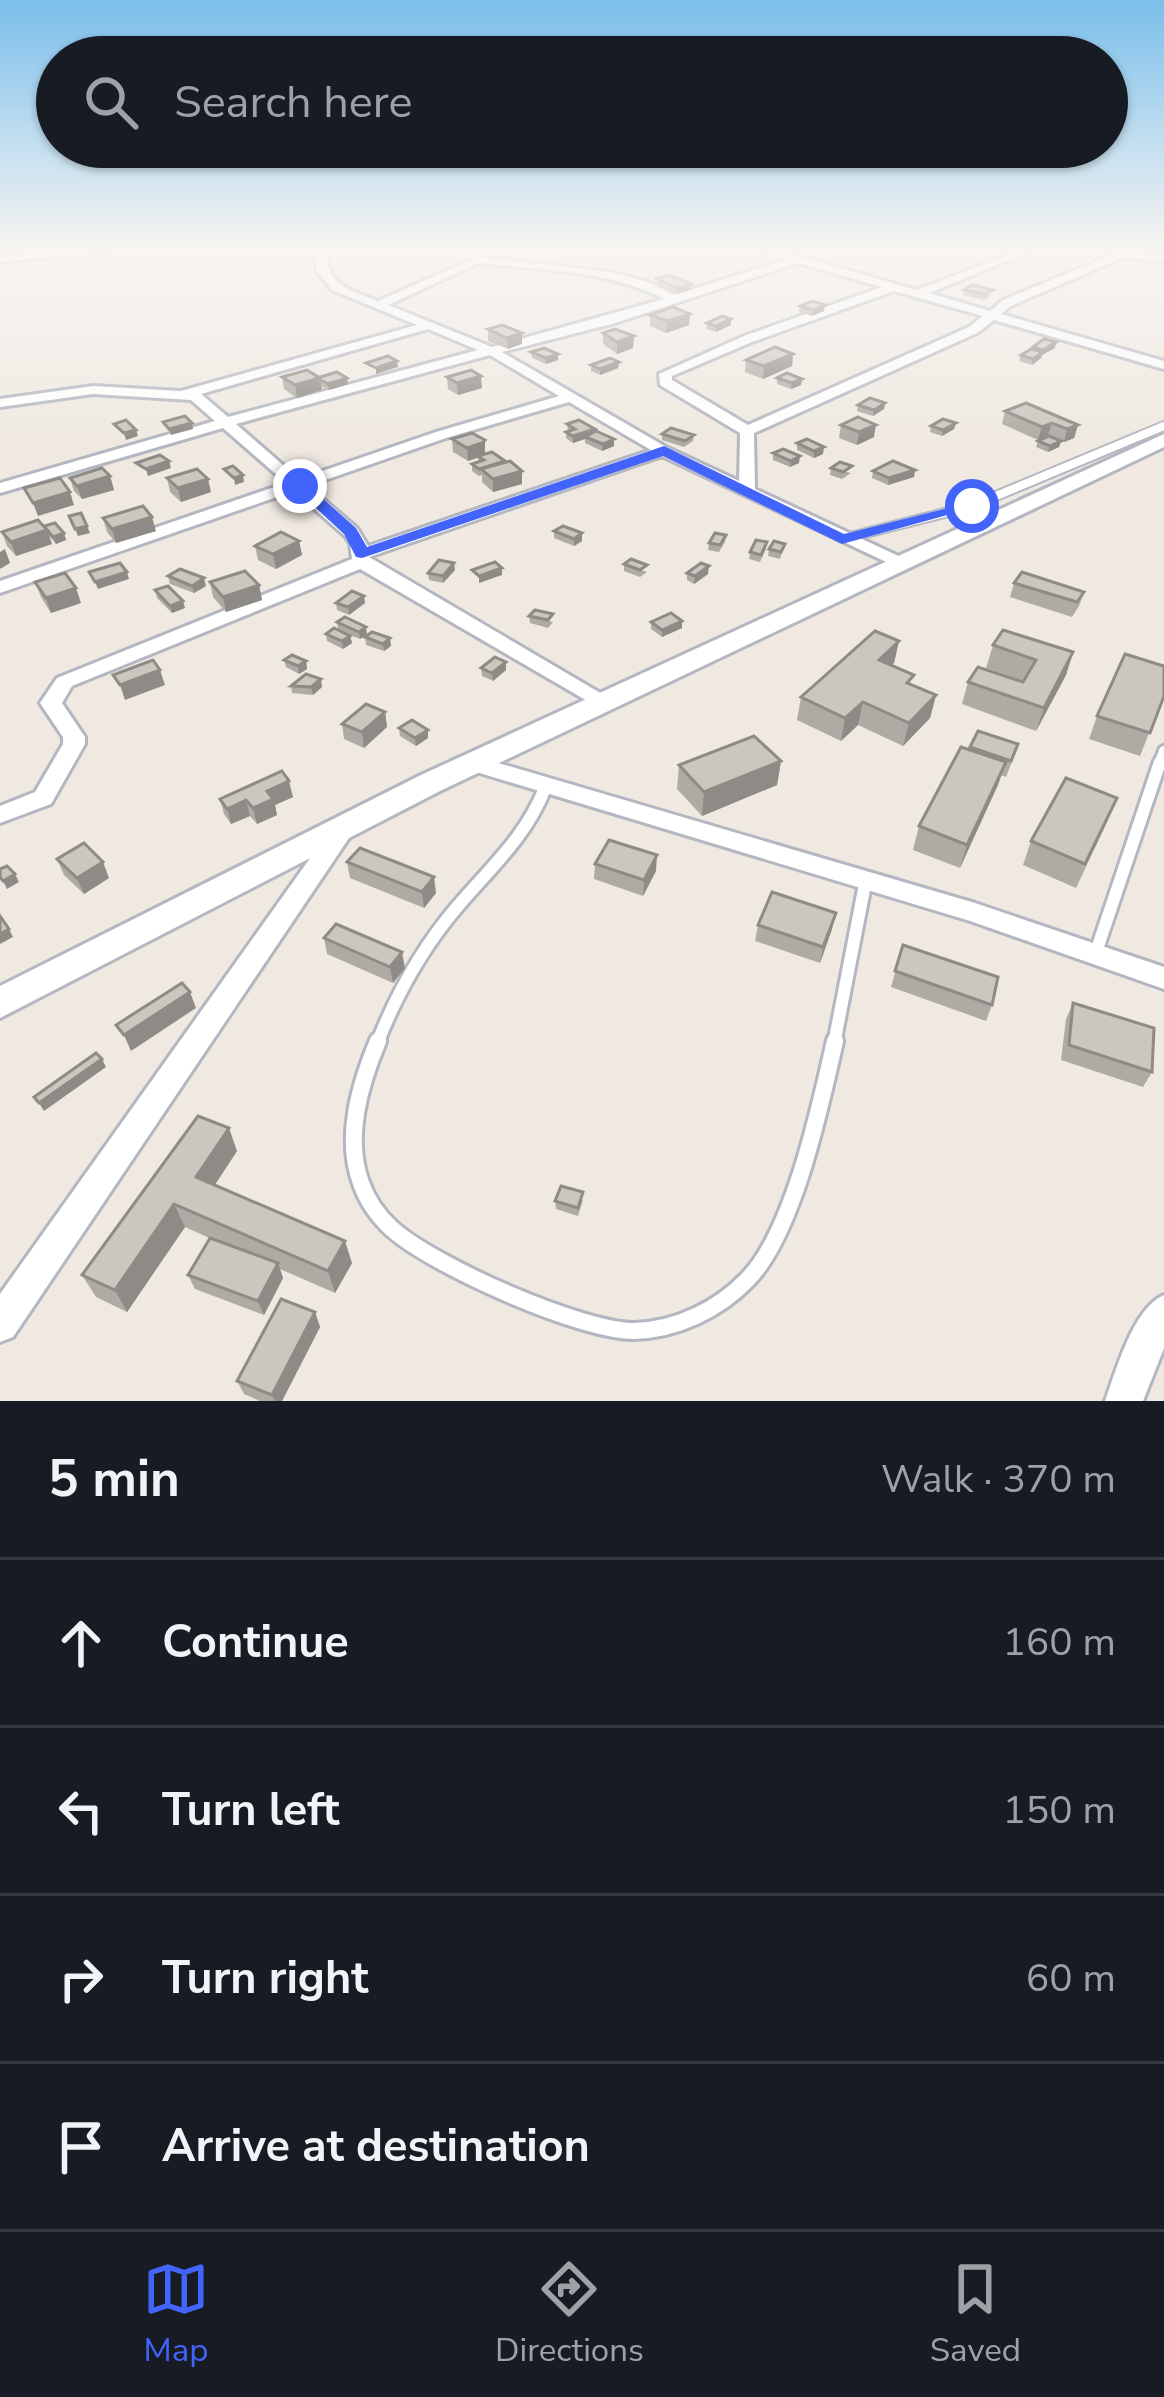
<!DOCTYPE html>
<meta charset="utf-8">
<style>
:root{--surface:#171b24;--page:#20242c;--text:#f1f3f6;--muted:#9ea1a6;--line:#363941;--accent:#4264fb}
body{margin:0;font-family:"Nunito Sans",sans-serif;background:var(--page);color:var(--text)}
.stop{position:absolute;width:36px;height:36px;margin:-27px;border:9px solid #4264fb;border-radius:50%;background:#fff}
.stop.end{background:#4264fb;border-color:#fff;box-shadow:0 3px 12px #0008}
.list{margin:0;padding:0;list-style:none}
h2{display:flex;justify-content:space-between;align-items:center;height:156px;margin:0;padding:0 48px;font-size:51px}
h2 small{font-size:39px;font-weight:400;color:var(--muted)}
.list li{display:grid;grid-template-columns:78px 1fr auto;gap:36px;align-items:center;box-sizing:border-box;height:168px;padding:0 48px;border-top:3px solid var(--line)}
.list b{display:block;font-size:45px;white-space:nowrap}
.list em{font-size:39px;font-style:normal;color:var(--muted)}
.icon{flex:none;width:66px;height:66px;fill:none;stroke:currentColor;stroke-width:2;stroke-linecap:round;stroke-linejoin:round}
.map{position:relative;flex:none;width:1164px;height:1401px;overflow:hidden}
.search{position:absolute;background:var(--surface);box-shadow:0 3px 9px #0004;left:36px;right:36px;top:36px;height:132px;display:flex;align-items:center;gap:30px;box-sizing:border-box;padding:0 42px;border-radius:66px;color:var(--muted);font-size:45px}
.sheet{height:828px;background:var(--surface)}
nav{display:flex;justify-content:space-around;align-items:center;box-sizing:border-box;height:168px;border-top:3px solid var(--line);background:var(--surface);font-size:33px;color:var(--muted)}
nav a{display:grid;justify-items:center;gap:6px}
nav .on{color:var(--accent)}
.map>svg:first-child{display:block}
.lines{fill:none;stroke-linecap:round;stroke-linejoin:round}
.service-far3-casing{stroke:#b4b7c1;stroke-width:12}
.service-far2-casing{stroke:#b4b7c1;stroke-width:16}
.service-far1-casing{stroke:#b4b7c1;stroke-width:18}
.service-casing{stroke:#b4b7c1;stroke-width:22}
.minor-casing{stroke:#b4b7c1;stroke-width:6}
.secondary-casing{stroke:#b4b7c1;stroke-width:6}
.service-far3{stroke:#fff;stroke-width:8}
.service-far2{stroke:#fff;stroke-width:10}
.service-far1{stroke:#fff;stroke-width:12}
.service{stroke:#fff;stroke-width:16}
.minor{fill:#fff;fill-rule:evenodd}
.secondary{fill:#fff;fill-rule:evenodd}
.wall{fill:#afaba4}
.shaded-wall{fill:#8e8b86}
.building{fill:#cbc7bf;stroke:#8e8b86;stroke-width:3}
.route{fill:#4264fb}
</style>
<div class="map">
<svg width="1164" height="1401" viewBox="0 0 1164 1401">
<rect width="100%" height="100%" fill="#efe9e1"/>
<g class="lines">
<defs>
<path id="service-far3" d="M846 538 972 506 1164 426"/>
<path id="service-far2" d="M1159 765 1164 751"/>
<g id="service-far1">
<path d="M1096 952 1160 762"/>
<path d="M377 1044C396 995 423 947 457 907 490 868 526 837 545 788"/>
<path d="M834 1044 866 879"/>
</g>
<path id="service" d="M378 1041C360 1084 344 1137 361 1183 367 1200 378 1216 391 1228 431 1265 580 1331 634 1331 676 1330 718 1310 748 1279 794 1231 820 1107 835 1041"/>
<g id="minor">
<path d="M96 248H140L0 262V256Z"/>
<path d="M315 248H325C329 287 345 288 378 301L478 257 610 272 648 282 675 295 787 259 754 248H770L917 290 1025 248H1039L929 293 990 311 1003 300 1119 252 1164 256V262L1124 257 1011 306 1001 314 1164 361V369L994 320 977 333 754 433 755 489 907 560V568L901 569 662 456 369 557 614 701 610 706H596L360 569 72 686 62 703 85 737V744L51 804 0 823V806L35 792 63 744V737L40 703 57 678 352 559 350 543 345 536 294 491 0 593V581L286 483 223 428 0 493V483L215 421 191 400 93 394 0 407V399L93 386 181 391 417 325 332 290 316 270ZM479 263C541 270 608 270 664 299L492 347 388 305ZM798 263 882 287 744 336 659 374 660 385 740 433 739 481 668 448 502 352 615 323ZM894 291 983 316 969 327 748 425 672 380V376L752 342ZM428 329 478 350 228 417 201 394ZM490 355 559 396 436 432 299 479 236 424ZM569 402 651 450 368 546 357 528 308 486 446 438Z"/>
<path d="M471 755 975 903 1164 967V989L970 921 463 768 460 763Z"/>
<path d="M343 820 351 823 355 829 351 835 13 1337 0 1342V1294L335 823Z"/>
<path d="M1164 1295V1348L1143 1401H1105C1116 1371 1133 1308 1164 1295Z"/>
</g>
<path id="secondary" d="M1164 434V447L442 790 0 1018V986L421 775Z"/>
</defs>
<use href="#service-far3" class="service-far3-casing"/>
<use href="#service-far2" class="service-far2-casing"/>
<use href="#service-far1" class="service-far1-casing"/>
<use href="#service" class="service-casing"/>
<use href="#minor" class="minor-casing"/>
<use href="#secondary" class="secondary-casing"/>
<use href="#service-far3" class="service-far3"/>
<use href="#service-far2" class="service-far2"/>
<use href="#service-far1" class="service-far1"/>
<use href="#service" class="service"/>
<use href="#minor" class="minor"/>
<use href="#secondary" class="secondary"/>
</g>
<g class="wall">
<path d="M657 279 691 284 690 290 677 293 657 284Z"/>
<path d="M964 290 992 295 984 300 963 295Z"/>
<path d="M800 306 824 311 812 316 799 312Z"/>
<path d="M650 315 689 325 666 333 650 326Z"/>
<path d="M707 323 731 325 716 332 706 329Z"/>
<path d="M488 329 522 344 508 349 488 341Z"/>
<path d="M603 333 634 336 633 348 617 354 603 344Z"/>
<path d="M1056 342 1055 348 1042 355 1041 358 1032 365 1019 361 1021 355 1032 349 1033 347Z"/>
<path d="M531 352 558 354V360L546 364 532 358Z"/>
<path d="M793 354 792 366 763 379 745 372 746 360Z"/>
<path d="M619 362 618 368 600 375 591 371V365Z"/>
<path d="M282 377 319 378 348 384 329 390 321 386 322 390 297 398 284 389Z"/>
<path d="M447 377 482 388 458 395 448 389Z"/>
<path d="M777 378 801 385 791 389 777 384Z"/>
<path d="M885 403 884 409 873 416 857 411 858 405Z"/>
<path d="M1005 411 1078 425 1074 438 1064 442 1061 441 1059 447 1048 452 1036 447 1038 441 1054 438 1048 435 1038 440 1002 424Z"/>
<path d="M567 424 595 429V432L614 446 602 451 585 443V439L573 443 566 438V432L568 431Z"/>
<path d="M841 425 874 437 857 445 839 438Z"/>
<path d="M931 426 954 429 942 436 930 432Z"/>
<path d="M662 434 694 435 693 441 684 447 662 440Z"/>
<path d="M452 439 505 463 522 484 493 492 482 482V475L479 476 472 471V464L478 462V458L468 461 453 452Z"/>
<path d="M797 443 823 454 814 458 797 450Z"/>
<path d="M773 453 799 463 790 467 773 460Z"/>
<path d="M831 468 851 473 842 479 830 475Z"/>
<path d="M915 470 914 477 888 485 872 478 873 471Z"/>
<path d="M110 476 114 490 82 499 74 491 70 478Z"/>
<path d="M167 478 211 492 181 502 170 492Z"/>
<path d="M103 518 156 531 116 543 107 532Z"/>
<path d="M45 528 64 533 66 540 56 544 49 536 52 544 16 556 7 546 2 532Z"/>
<path d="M554 531 582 541 574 546 554 538Z"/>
<path d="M726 535 725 542 719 552 708 550 709 543Z"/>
<path d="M299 541 302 555 276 569 258 560 255 546Z"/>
<path d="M767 542 766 549 760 562 749 559 750 552Z"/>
<path d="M785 544 780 559 768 556 769 549Z"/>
<path d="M624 564 647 572 640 577 624 571Z"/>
<path d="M455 570 443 583 429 580 428 573Z"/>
<path d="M687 573 708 574 694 584 687 580Z"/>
<path d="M168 576 206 586 194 593 170 584Z"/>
<path d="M35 582 81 603 51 613 41 597Z"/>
<path d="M210 582 259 585 262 600 226 612 213 597Z"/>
<path d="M1014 583 1084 592 1079 606 1072 617 1010 597Z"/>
<path d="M155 590 185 608 172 613 157 598Z"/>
<path d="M364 596 365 603 349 615 337 610 336 603Z"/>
<path d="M529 616 553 622 548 628 530 623Z"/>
<path d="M337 622 367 634 360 639 338 630Z"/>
<path d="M651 622 682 628 662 637 651 629Z"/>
<path d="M326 634 350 636 352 643 343 649 327 641Z"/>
<path d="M365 637 391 646 384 651 366 645Z"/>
<path d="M899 641 894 663 892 665 912 685 936 695 930 718 903 746 858 725 841 741 797 720 801 697Z"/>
<path d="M993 645 1073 652 1066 675 1036 731 962 704 968 682H1023L1024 681 986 668Z"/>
<path d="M284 660 306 661 307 669 299 674 286 667Z"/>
<path d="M506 662V670L493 681 482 676 481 668Z"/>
<path d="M291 686 322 687 313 695 292 693Z"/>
<path d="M1164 696 1140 756 1089 739 1097 716Z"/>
<path d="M385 712 387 727 364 748 344 739 342 724Z"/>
<path d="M399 728 428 738 416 746 400 736Z"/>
<path d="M978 731 1013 759 1006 777 1001 775 960 868 913 850 919 826 969 749Z"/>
<path d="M781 761 777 785 702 816 677 789 679 765Z"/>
<path d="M293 797 275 805 277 815 257 824 250 816 231 824 224 814 220 799Z"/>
<path d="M1107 822 1076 888 1023 865 1031 841Z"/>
<path d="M57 859 109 878 84 894 64 875Z"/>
<path d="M347 862 436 893 424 908 350 878Z"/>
<path d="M595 864 656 871 643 896 594 879Z"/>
<path d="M758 925 832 929 820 963 755 941Z"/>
<path d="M324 938 405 968 393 983 327 954Z"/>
<path d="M903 945 992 1005 986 1021 891 987Z"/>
<path d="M1073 1003 1152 1072 1143 1087 1061 1060 1066 1019Z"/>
<path d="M237 1151 215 1185 352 1263 335 1293 280 1269 283 1278 264 1315 195 1289 188 1275 216 1241 185 1227 127 1312 96 1297 82 1275Z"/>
<path d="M583 1200 578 1216 556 1209 555 1201Z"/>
<path d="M315 1312 320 1327 282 1401H260L244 1394 237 1381Z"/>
</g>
<g class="shaded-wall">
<path d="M691 284 690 290 677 293V288Z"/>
<path d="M825 305 824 311 812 316 813 310Z"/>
<path d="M690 314 689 325 666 333 667 321Z"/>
<path d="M731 319V325L716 332V326Z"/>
<path d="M522 333V344L508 349 507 338Z"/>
<path d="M634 336 633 348 617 354V342Z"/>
<path d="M1056 342 1055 348 1042 355 1041 358 1032 365 1033 359 1042 353 1043 350Z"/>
<path d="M558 354V360L546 364V358Z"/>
<path d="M793 354 792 366 763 379 764 366Z"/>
<path d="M397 361 398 367 376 374V368Z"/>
<path d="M619 362 618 368 600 375V369Z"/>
<path d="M481 376 482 388 458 395 457 383Z"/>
<path d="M320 378 322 390 297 398 295 385Z"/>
<path d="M347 378 348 384 329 390 328 384Z"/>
<path d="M802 379 801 385 791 389 792 383Z"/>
<path d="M885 403 884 409 873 416 874 410Z"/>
<path d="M192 423 193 429 171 435 169 429Z"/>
<path d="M956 423 954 429 942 436 943 430Z"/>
<path d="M1052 423 1048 435 1038 440 1042 427Z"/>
<path d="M876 425 874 437 857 445 859 432Z"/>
<path d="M1078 425 1074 438 1064 442 1067 429Z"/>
<path d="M595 429V435L585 437V439L573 443V436Z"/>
<path d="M136 430 138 436 126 440 124 433Z"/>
<path d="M614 439V446L602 451 603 444Z"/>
<path d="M485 440V453L482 456 468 461 467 448Z"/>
<path d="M1061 441 1059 447 1048 452 1050 446Z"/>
<path d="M824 447 823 454 814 458V451Z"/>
<path d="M800 456 799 463 790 467 791 461Z"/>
<path d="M169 461 171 468 148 476 146 469Z"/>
<path d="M915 470 914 477 888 485 889 478Z"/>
<path d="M522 471V484L493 492V479Z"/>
<path d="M243 475 244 482 235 485 234 478Z"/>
<path d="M110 476 114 490 82 499 77 486Z"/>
<path d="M208 479 211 492 181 502 178 488Z"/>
<path d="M70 492 74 505 38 516 33 503Z"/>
<path d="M152 517 156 531 116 543 112 529Z"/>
<path d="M87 526 90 533 78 536 75 529Z"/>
<path d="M47 530 52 544 16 556 11 542Z"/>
<path d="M64 533 66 540 56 544 53 537Z"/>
<path d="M582 533V541L574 546V539Z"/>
<path d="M299 541 302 555 276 569 273 554Z"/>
<path d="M5 549 10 563 0 569V552Z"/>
<path d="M454 563 455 570 443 583V576Z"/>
<path d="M709 566 708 574 694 584 695 576Z"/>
<path d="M502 568V575L479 583V576Z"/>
<path d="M127 572 129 579 98 589 95 582Z"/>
<path d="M204 578 206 586 194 593 192 586Z"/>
<path d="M259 585 262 600 226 612 223 597Z"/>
<path d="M76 588 81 603 51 613 46 598Z"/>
<path d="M364 596 365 603 349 615 348 607Z"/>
<path d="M183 601 185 608 172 613 170 606Z"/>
<path d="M682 621V628L662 637V630Z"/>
<path d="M366 627 367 634 360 639 359 632Z"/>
<path d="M350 636 352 643 343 649 342 641Z"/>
<path d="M390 638 391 646 384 651 383 644Z"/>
<path d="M899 641 894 663 874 682 879 660Z"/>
<path d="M1073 652 1066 675 1036 731 1044 708Z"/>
<path d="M306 661 307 669 299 674 298 666Z"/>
<path d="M506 662V670L493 681 492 673Z"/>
<path d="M160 670 165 685 125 700 120 685Z"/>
<path d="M321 679 322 687 313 695 311 687Z"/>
<path d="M936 695 930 718 903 746 909 723Z"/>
<path d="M863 702 858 725 841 741 845 718Z"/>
<path d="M385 712 387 727 364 748 362 732Z"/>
<path d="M428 730V738L416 746 415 738Z"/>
<path d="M781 761 777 785 702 816 704 792Z"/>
<path d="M1006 762 998 785 960 868 967 845Z"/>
<path d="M289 781 293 797 275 805 277 815 257 824 253 808 267 791Z"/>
<path d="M246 800 250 816 231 824 227 809Z"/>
<path d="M657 855 656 871 643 896 644 880Z"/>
<path d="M103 862 109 878 84 894 77 878Z"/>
<path d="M15 874 19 882 7 889 3 881Z"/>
<path d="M434 877 436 893 424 908 422 892Z"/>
<path d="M836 913 832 929 820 963 823 947Z"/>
<path d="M9 929 13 937 0 944V934Z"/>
<path d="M402 952 405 968 393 983 390 967Z"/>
<path d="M190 992 196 1008 131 1051 124 1035Z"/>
<path d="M102 1059 106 1067 44 1111 39 1103Z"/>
<path d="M229 1128 237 1151 205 1199 196 1177Z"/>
<path d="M174 1204 185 1227 127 1312 115 1290Z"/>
<path d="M345 1241 352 1263 335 1293 328 1271Z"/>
<path d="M278 1263 283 1278 264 1315 258 1301Z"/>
<path d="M315 1312 320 1327 282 1401H275L272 1395Z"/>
</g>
<g class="building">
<path d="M669 275 691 284 677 288 657 279Z"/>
<path d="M972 285 993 290 985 294 964 290Z"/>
<path d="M812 301 825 305 813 310 800 306Z"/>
<path d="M673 307 690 314 667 321 650 315Z"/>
<path d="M722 316 731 319 716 326 707 323Z"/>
<path d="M502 325 522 333 507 338 488 329Z"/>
<path d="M615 329 634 336 617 342 603 333Z"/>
<path d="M1044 339 1056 342 1043 350 1033 347Z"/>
<path d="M775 347 793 354 764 366 746 360Z"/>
<path d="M544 348 558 354 546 358 531 352Z"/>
<path d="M1031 349 1043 352 1033 359 1021 355Z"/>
<path d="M388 356 397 361 376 368 366 363Z"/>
<path d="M610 358 619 362 600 369 591 365Z"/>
<path d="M307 370 320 378 295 385 282 377Z"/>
<path d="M471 370 481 376 457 383 447 377Z"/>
<path d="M337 372 347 378 328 384 317 378Z"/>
<path d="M787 373 802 379 792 383 777 378Z"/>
<path d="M870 398 885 403 874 410 858 405Z"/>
<path d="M1026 403 1078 425 1067 429 1052 423 1042 427 1005 411Z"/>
<path d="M185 416 192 423 169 429 163 422Z"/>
<path d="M858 417 876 425 859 432 841 425Z"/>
<path d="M943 419 956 423 943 430 931 426Z"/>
<path d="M126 420 136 430 124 433 114 424Z"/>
<path d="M579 420 595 429 573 436 566 432 575 429 567 424Z"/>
<path d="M671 428 694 435 685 441 662 434Z"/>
<path d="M596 431 614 439 603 444 585 437Z"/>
<path d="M472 433 485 440 482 443 467 448 452 439Z"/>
<path d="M1049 436 1061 441 1050 446 1038 441Z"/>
<path d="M807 439 824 447 814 451 797 443Z"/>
<path d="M783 449 800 456 791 461 773 453Z"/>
<path d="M492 452 505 461 479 469 472 464 484 460 478 456Z"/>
<path d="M160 455 169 461 146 469 136 463Z"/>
<path d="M510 461 522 471 493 479 481 469Z"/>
<path d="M893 461 915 470 889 478 873 471Z"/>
<path d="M840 462 852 466 843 472 831 468Z"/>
<path d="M233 466 243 475 234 478 224 469Z"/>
<path d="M102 468 110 476 77 486 70 478Z"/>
<path d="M197 469 208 479 178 488 167 478Z"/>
<path d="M60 478 70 492 33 503 24 488Z"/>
<path d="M143 506 152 517 112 529 103 518Z"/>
<path d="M81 513 87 526 75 529 69 516Z"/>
<path d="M38 520 47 530 11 542 2 532Z"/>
<path d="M55 523 64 533 53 537 44 526Z"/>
<path d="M563 526 582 533 574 539 554 531Z"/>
<path d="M281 532 299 541 273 554 255 546Z"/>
<path d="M715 533 726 535 720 545 709 543Z"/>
<path d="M756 540 767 542 761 555 750 552Z"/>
<path d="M774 541 785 544 781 552 769 549Z"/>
<path d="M631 559 647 565 640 570 624 564Z"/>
<path d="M439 560 454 563 443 576 428 573Z"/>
<path d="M495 562 502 568 479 576 472 570Z"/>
<path d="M120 563 127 572 95 582 89 572Z"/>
<path d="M701 563 709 566 695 576 687 573Z"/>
<path d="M180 569 204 578 192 586 168 576Z"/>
<path d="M245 571 259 585 223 597 210 582Z"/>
<path d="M1022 572 1084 592 1077 602 1014 583Z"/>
<path d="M65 573 76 588 46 598 35 582Z"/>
<path d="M168 586 183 601 170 606 155 590Z"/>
<path d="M352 591 364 596 348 607 336 603Z"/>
<path d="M535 610 553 614 548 620 529 616Z"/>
<path d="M671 613 682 621 662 630 651 622Z"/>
<path d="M345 617 366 627 359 632 337 622Z"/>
<path d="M334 628 350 636 342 641 326 634Z"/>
<path d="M1003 630 1073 652 1044 708 968 682 978 667 1023 682 1036 660 993 645Z"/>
<path d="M875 631 899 641 879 660 914 675 907 683 936 695 909 723 863 702 845 718 801 697Z"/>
<path d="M372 632 390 638 383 644 365 637Z"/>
<path d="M1125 654 1164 666V696L1150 733 1097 716Z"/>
<path d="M292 655 306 661 298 666 284 660Z"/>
<path d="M495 657 506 662 492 673 481 668Z"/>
<path d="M153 660 160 670 120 685 113 675Z"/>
<path d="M306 674 321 679 311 687 291 686Z"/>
<path d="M366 704 385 712 362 732 342 724Z"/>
<path d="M412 720 428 730 415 738 399 728Z"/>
<path d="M978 731 1018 744 1011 761 970 747Z"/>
<path d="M754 736 781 761 704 792 679 765Z"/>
<path d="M961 747 1006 762 967 845 919 826Z"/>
<path d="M282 771 289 781 267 791 273 799 253 808 246 800 227 809 220 799Z"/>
<path d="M1066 778 1117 798 1085 864 1031 841Z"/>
<path d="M609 840 657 855 644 880 595 864Z"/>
<path d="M84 843 103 862 77 878 57 859Z"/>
<path d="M360 848 434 877 422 892 347 862Z"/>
<path d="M7 866 15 874 3 881 0 877V869Z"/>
<path d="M772 892 836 913 823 947 758 925Z"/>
<path d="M0 916 9 929 0 934Z"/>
<path d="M336 924 402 952 390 967 324 938Z"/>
<path d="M903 945 998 977 992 1005 895 971Z"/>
<path d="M182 983 190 992 124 1035 116 1025Z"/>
<path d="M1073 1003 1154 1028 1152 1072 1069 1045Z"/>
<path d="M96 1053 102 1059 39 1103 34 1097Z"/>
<path d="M198 1116 229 1128 196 1177 345 1241 328 1271 174 1204 115 1290 82 1275Z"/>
<path d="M561 1186 583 1192 578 1208 555 1201Z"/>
<path d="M210 1238 278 1263 258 1301 188 1275Z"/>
<path d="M281 1299 315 1312 272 1395 237 1381Z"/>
</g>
<linearGradient id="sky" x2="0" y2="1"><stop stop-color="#7abfeb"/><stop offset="0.56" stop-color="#f8f5f2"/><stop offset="1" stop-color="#f8f5f2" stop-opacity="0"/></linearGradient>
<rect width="1164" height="444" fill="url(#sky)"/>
<path class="route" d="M664 446 844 534 972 502 980 506 842 544 663 456 362 558 356 557 344 534 292 486 305 483 356 528 367 547Z"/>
</svg>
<div class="stop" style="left:972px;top:506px"></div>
<div class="stop end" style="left:300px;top:486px"></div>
<div class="search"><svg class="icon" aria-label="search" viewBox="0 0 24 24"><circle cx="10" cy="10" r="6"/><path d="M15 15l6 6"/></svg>Search here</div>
</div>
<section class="sheet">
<h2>5 min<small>Walk · 370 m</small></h2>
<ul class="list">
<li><svg class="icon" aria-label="ahead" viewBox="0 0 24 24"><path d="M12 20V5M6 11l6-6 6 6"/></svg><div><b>Continue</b></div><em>160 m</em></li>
<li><svg class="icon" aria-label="left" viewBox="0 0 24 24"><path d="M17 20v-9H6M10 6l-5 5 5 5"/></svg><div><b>Turn left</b></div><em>150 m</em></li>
<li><svg class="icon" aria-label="right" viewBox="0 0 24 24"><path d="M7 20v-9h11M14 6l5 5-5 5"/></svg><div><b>Turn right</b></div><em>60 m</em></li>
<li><svg class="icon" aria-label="arrive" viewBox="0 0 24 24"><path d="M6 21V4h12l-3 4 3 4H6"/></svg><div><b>Arrive at destination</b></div></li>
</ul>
</section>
<nav>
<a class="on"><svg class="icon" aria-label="map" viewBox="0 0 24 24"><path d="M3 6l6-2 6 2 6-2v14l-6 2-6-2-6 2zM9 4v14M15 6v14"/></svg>Map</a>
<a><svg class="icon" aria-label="directions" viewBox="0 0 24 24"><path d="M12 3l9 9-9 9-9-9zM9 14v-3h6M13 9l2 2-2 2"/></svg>Directions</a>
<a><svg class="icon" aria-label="saved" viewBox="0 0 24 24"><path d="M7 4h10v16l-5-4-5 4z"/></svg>Saved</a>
</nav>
